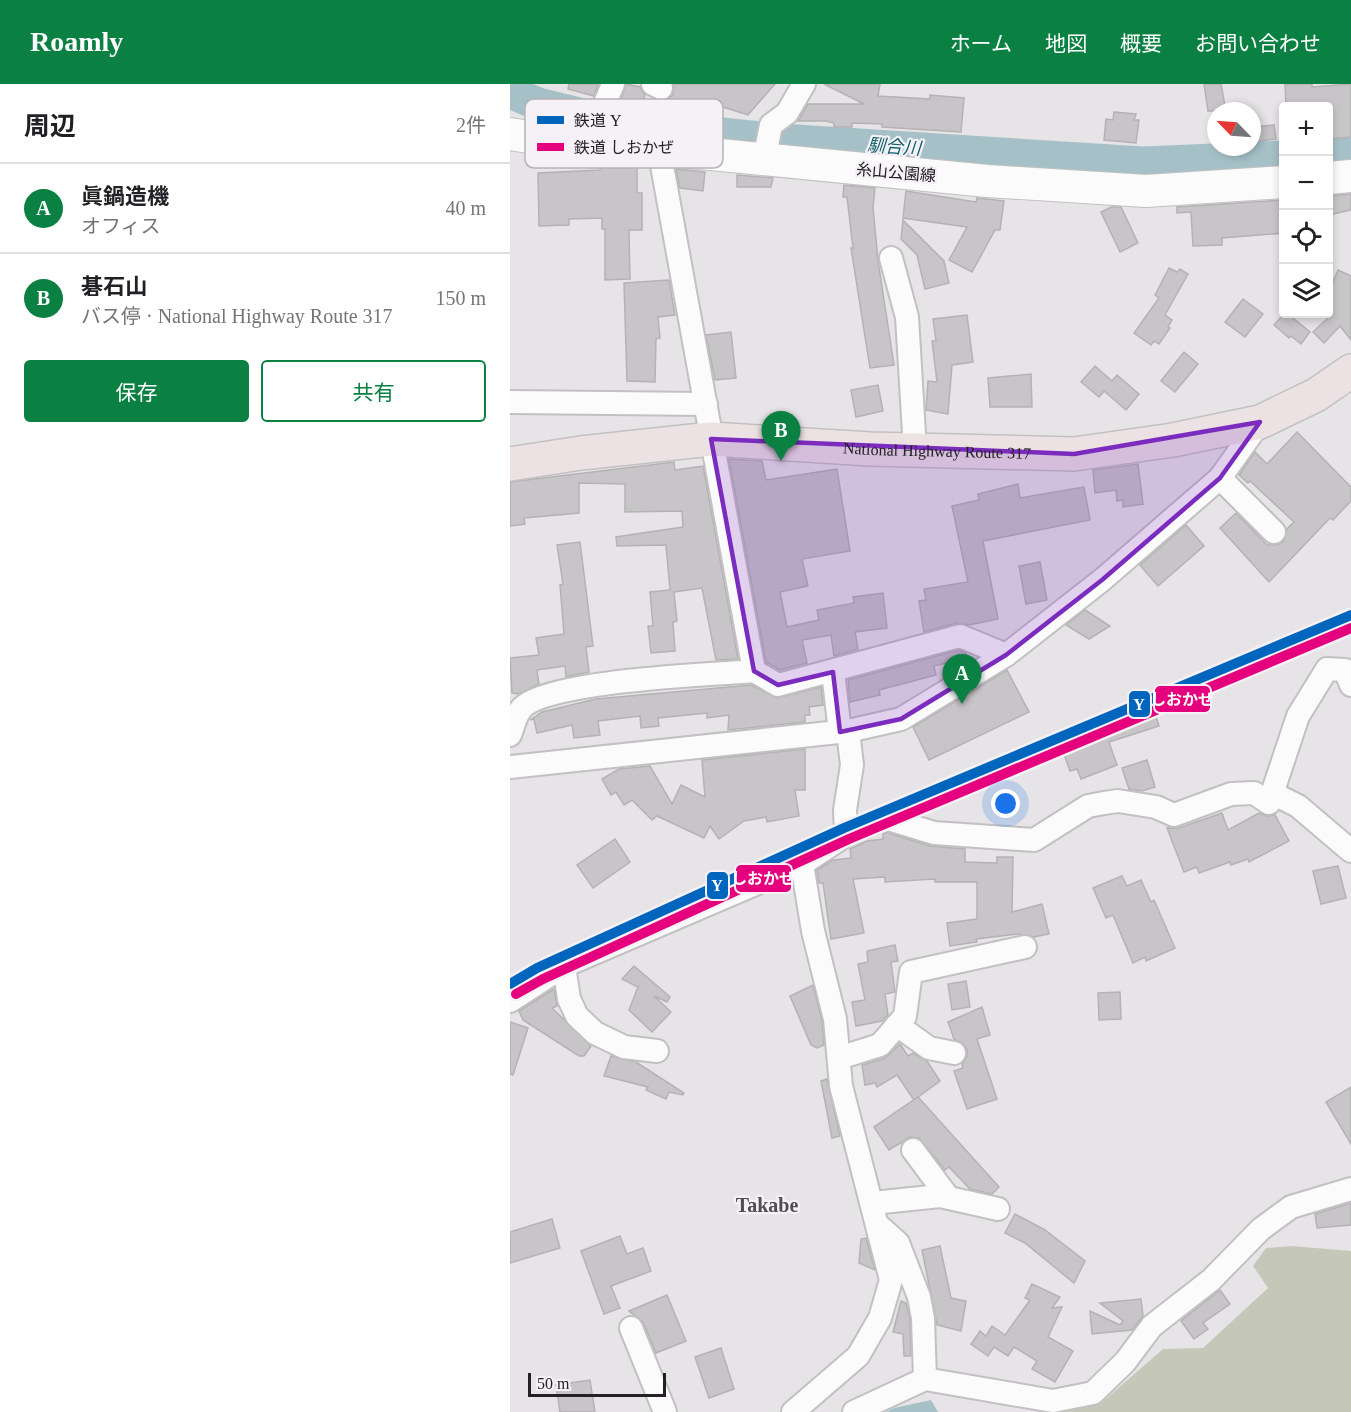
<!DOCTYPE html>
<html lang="ja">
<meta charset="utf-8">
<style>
:root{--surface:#fff;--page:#f6f6f6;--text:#202124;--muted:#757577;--line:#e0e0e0;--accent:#0b8043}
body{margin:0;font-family:"Times New Roman","Noto Sans JP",serif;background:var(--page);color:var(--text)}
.controls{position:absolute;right:18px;top:18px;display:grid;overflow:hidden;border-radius:6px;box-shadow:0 3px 9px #0003}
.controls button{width:54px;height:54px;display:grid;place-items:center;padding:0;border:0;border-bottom:2px solid var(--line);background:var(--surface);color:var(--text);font:30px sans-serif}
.compass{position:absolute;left:697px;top:18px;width:54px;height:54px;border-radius:50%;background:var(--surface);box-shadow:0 3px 9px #0003;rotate:295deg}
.scale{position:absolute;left:18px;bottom:15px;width:138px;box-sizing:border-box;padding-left:6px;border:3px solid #232123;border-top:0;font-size:16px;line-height:21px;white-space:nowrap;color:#232123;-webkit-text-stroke:4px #f5f1f6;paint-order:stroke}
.you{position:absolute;left:496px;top:720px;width:21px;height:21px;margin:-15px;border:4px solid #fff;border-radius:50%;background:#1a73e8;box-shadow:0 0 0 9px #1a73e833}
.badge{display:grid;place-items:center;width:39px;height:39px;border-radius:50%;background:var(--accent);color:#fff;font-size:20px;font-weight:700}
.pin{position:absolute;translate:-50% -50px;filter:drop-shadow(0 2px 3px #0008)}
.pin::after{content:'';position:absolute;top:32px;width:21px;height:18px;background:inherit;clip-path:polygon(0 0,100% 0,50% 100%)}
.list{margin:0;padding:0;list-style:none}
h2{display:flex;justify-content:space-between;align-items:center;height:78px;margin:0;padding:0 24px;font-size:26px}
h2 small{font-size:20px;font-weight:400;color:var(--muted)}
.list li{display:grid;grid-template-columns:39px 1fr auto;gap:18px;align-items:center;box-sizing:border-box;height:90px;padding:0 24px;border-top:2px solid var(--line)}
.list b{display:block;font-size:22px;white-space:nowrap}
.list p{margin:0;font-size:20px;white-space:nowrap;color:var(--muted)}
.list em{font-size:20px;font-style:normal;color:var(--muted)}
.actions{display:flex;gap:12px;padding:18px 24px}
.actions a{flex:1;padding:14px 0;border:2px solid var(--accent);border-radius:6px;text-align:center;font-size:21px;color:var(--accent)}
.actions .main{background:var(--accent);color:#fff}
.icon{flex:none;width:33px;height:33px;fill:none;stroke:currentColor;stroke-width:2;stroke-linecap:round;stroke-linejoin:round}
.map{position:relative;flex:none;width:841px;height:1328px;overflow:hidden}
header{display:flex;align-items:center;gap:36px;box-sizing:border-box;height:84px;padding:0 30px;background:var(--accent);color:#fff}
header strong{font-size:28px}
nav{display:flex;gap:33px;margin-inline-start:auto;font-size:21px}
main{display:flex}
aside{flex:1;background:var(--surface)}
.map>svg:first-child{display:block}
.forest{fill:#c5c8b8}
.water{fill:#a5c1c7}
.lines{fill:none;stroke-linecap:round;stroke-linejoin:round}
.river{stroke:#a5c1c7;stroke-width:33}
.building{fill:#c7c5c7;stroke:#b4b2b4;stroke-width:1.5}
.minor-casing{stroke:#c2c0c2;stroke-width:26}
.secondary-casing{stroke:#c2c0c2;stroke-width:34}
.trunk-casing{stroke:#c2c1c2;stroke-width:36}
.minor{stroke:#fbfbfb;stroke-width:22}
.secondary{stroke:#fbfbfb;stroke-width:32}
.trunk{stroke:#ece2e4;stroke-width:33}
.rail-1-casing{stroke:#f5f1f6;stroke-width:15}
.rail-2-casing{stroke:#f5f1f6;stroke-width:15}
.rail-1{stroke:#0065bd;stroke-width:10}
.rail-2{stroke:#e5007d;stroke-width:10}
.marked{fill:#7b2cbf;fill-opacity:0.2;stroke:#7b2cbf;stroke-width:4.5;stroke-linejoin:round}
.labels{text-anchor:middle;stroke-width:4.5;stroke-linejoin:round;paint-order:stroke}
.street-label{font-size:16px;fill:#232123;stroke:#f5f1f6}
.water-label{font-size:18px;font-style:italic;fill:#0c616c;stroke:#f5f1f6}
.quarter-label{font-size:20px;font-weight:bold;fill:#514d51;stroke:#f5f1f6}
.key{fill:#f5f1f6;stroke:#b6b3b7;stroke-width:1.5}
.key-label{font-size:16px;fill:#232123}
.line-badge{stroke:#f5f1f6;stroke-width:2}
.badge-label{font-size:16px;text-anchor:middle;font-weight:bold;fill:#fff}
</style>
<header>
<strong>Roamly</strong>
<nav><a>ホーム</a><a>地図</a><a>概要</a><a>お問い合わせ</a></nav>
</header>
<main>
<aside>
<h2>周辺<small>2件</small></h2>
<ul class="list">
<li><span class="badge">A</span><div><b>眞鍋造機</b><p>オフィス</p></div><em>40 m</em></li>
<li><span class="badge">B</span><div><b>碁石山</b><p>バス停 · National Highway Route 317</p></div><em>150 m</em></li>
</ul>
<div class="actions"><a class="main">保存</a><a>共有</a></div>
</aside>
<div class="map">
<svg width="841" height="1328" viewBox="0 0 841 1328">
<rect width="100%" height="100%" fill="#e7e4e7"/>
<path class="forest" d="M782 1162 841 1167V1328H553L590 1320 653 1265 693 1264 758 1204 743 1182 756 1164Z"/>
<path class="water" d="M421 1316 428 1328H376L384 1324Z"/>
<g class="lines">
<g class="river">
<path d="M0 8 28 20 107 39 270 56 633 79 774 73"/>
<path d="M818 71 841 70"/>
</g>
</g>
<g class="building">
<path d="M59 0H88L84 12 58 5Z"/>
<path d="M116 0 130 3 135 11 132 26 109 21Z"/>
<path d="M164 0H265L238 31 203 20 200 26 183 17 175 30 154 17 163 11Z"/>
<path d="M314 0H370L368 12 420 15V11L454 14 451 48 372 43V40L342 39V43H324V39L316 37H288L298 20H354Z"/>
<path d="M694 0H711L716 27H698Z"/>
<path d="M775 0H802V3L841 0V53L819 55V22H776Z"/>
<path d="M604 28 626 30 624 36H629L626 59 594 56 596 35 603 36Z"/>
<path d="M764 41 766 55 742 58V43Z"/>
<path d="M90 81 127 82V109H132V146H119L120 195 95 196V145H92V134L59 135V141L29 142 28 89 90 86Z"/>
<path d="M166 85 195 88 193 107 170 104Z"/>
<path d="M227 91 263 94 261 103H227Z"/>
<path d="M334 101 365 104 363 123 368 177 384 281 360 284 341 164H343L337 113H333Z"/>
<path d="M396 107 466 118 467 114 494 117 490 146H485L462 188 439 176 457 143 393 134Z"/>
<path d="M841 110V126L819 131V112Z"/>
<path d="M774 116V149L712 154V161L683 162 681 128 667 129V123Z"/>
<path d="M601 123H611L628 159 610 168 591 128Z"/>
<path d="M393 136 434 177 439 199 415 205 407 171 391 155Z"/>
<path d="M659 184 667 188 670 185 678 190 655 231 662 236 658 243 660 244 649 260 644 257 641 261 624 249 649 214 645 211Z"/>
<path d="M828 186 841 192V256L830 242 814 259 803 248 819 233V207Z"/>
<path d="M159 196 165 231 148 233 150 254 146 255 145 298 117 297 114 199Z"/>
<path d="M733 215 753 230 735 253 715 238Z"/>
<path d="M774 230H778L800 248 791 260 781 252 779 254 764 241Z"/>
<path d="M457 231 463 278 442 281 438 330 416 326 418 297 427 298 422 257H426L423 235Z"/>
<path d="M221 248 226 294 205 296 196 251Z"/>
<path d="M674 268 688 280 665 308 651 297Z"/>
<path d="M585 282 602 297 607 291 629 310 616 326 594 307 589 313 571 298Z"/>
<path d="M521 290 522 323H480L478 294Z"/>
<path d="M368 301 373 327 346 333 341 306Z"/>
<path d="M787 348 841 403V417L823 436 820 434 759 498 710 444 726 429 757 461H767L774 457 777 445 784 438 740 397 738 399 729 391 745 368 757 380Z"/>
<path d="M219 375 252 377 256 396 327 385 340 467 292 475 298 502 270 508 277 543 309 536 307 526 344 519 343 513 373 509 377 544 345 548 348 565 324 572 321 551 292 556 297 579 270 586 256 578Z"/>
<path d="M164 378 165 386 193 382 228 575 206 576 192 504 164 508 167 537 163 538 165 567 141 569 138 542H143L140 508 160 506 156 461 107 462 106 453 173 443 172 427 115 428V400L69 399V429L14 434 15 440 0 442V398Z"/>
<path d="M628 380 633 420 613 423V416L607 417 606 406 585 409 583 386Z"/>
<path d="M508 400 510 414 574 403 580 436 473 457 488 535 459 541 446 539 414 548 409 517 416 516 414 505 458 498 442 422 469 416 468 410Z"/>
<path d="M676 441 694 462 648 502 630 481Z"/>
<path d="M70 458 83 562 76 563 79 588 56 593 55 582 27 586 29 600 9 610 2 609 0 574 29 571 26 554 54 550 50 501 53 500 47 461Z"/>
<path d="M530 478 537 516 516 520 509 482Z"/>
<path d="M575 526 600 542 579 555 556 541Z"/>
<path d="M449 566 456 569 457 574 424 582 426 591 369 606 370 611 340 618 338 596Z"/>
<path d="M497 586 519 628 419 676 403 643Z"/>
<path d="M241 601 267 614 311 603 313 621 299 623 300 631H295V638L218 646 219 631 197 634V629L148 634 149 642 131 644 130 632 88 637 90 651 64 654 62 641 27 649 24 635 20 636 32 628 86 615Z"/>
<path d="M644 626 649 642 599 658 607 681 571 695 567 685 560 687 551 662Z"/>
<path d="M295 665V706H285L289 732 257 738 256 733 234 737 209 755 200 742 194 754 147 732 142 736 122 716 114 721 106 708 101 711 92 695 109 685 140 682 162 720 171 701 195 713 192 676Z"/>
<path d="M637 676 645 703 632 707 619 705 612 684Z"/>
<path d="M712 729 718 746 749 729 757 732 765 731 779 757 739 778 738 775 721 781 720 778 689 789 687 783 674 788 657 744H669Z"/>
<path d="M376 748 420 762 455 765V778L487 779V773H503L502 828 532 820 539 850 524 853 508 850 466 855 467 858 440 862 437 839 467 835V798H425V795L375 798V793L343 795 354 849 321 855 313 799H309L307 786 323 776 341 774 340 765 357 757 373 755V750Z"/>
<path d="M105 755 120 778 83 804 67 781Z"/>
<path d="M828 782 836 814 811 820 803 787Z"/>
<path d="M612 792 617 802 631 796 641 818 644 816 665 864 636 877 635 873 623 879 603 831 596 834 583 804Z"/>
<path d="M385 861 388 877 381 878 385 908 375 910 378 931 372 937 346 942 342 918 355 916 348 880 358 878 357 867Z"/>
<path d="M124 882 160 913 157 918 144 912 161 928 142 948 119 926 128 903 112 895Z"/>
<path d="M456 897 460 923 442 926 438 900Z"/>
<path d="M303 901 312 937 314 961 307 964 301 961 280 912Z"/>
<path d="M44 905 47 922 42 924 81 962 74 972H69L13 936 9 927Z"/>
<path d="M610 908 611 935 589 936 588 909Z"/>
<path d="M472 923 480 951 467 955 487 1015 457 1025 444 987 453 984 452 980 457 972V965L452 959 444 955 438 938Z"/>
<path d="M0 938 18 944 3 991 0 990Z"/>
<path d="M390 960 398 972 403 969 417 977 430 997 404 1016 387 991 367 1003 365 999 355 1001 352 981 375 974Z"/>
<path d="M101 972 126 978 174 1009 173 1011 159 1008 156 1015 136 1006 138 1003 94 992Z"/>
<path d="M317 995 330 1052 322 1054 311 997Z"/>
<path d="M841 1003V1060L816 1018Z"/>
<path d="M408 1013 489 1103 482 1110 460 1105 439 1083 435 1086 409 1054 400 1053 379 1066 364 1043Z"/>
<path d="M841 1119V1141L807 1144 805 1130Z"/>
<path d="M505 1130 535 1146 575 1177 564 1199 515 1159 495 1149Z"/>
<path d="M42 1135 50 1164 0 1179V1148Z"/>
<path d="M110 1152 117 1170 133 1164 141 1187 101 1202 110 1224 94 1230 71 1167Z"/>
<path d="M356 1154 365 1186 349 1179 351 1155Z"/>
<path d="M430 1162 441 1214 456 1217 451 1247 427 1241 412 1166Z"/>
<path d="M522 1200 550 1213 542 1224 552 1223 538 1253 563 1267 545 1298 522 1285 527 1277 504 1263 498 1272 484 1263 478 1272 461 1260 470 1247 476 1252 482 1242 495 1251 520 1216 515 1214Z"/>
<path d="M710 1206 720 1220 693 1239 698 1245 684 1255 671 1237Z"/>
<path d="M157 1211 176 1257 146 1269 133 1238 119 1227Z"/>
<path d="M631 1215 633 1232 622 1246 582 1250 580 1227 610 1241 613 1237 590 1219Z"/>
<path d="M391 1217 396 1219 400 1235 401 1272H394L393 1250 383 1248Z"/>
<path d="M211 1264 224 1305 199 1314 185 1273Z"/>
<path d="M80 1296 85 1328H50L46 1301Z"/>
</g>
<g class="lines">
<defs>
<g id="minor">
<path d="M143 0 151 4"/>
<path d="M77 62 103 0"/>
<path d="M149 65 244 587 268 601 450 552 496 571"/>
<path d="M254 76 261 41 277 29 294 0"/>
<path d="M381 174 397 233 405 366"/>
<path d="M0 318 196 320"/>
<path d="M710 394 764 448"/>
<path d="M323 588 330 648"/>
<path d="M0 651C3 643 6 631 11 625 34 596 202 591 244 587"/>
<path d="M0 683 338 647 391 635 496 571 592 496 710 394 750 338"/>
<path d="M764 710 788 722 841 767"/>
<path d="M336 751 375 734 424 749 524 756 578 722 594 719 608 717 646 723 664 731 721 710 744 709 759 719 788 632 817 585 835 586 841 601"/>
<path d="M54 882 59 915 67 932 85 949 114 963 147 967"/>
<path d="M0 917 54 882 292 780"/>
<path d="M387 941 419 964 444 969"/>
<path d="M329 974 370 961 395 932 401 888 515 863"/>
<path d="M403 1066 438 1113"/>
<path d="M363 1119 430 1112 488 1125"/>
<path d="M369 1142 388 1159 409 1213 413 1234 415 1295"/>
<path d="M121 1244 155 1328"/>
<path d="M283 1328 348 1272 370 1234 381 1196 331 1002 325 935 303 847 292 780 336 751 335 726 342 681 338 647"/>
<path d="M344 1328 415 1295 543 1317 583 1309 615 1278 642 1242 701 1196 751 1145 781 1123 841 1105"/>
</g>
<g id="secondary">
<path d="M0 50 84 63 149 65 477 97 636 107 774 98"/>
<path d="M818 94 841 92"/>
</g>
<g id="trunk">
<path id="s1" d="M0 380 71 369 201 355 360 365 564 370 663 356 750 338 806 311 841 287"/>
</g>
</defs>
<use href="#minor" class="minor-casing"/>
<use href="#secondary" class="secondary-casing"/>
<use href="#trunk" class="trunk-casing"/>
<use href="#minor" class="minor"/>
<use href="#secondary" class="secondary"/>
<use href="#trunk" class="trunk"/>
<defs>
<path id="rail-1" d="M0 900 27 884 334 744 841 531"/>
<path id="rail-2" d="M6 910 33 895 339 755 841 544"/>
</defs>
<use href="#rail-1" class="rail-1-casing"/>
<use href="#rail-2" class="rail-2-casing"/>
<use href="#rail-1" class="rail-1"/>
<use href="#rail-2" class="rail-2"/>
</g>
<path class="marked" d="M750 338 710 394 592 496 496 571 391 635 330 648 323 588 268 601 244 587 201 355 564 370Z"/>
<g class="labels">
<g class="street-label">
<text transform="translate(386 88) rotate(5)" y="6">糸山公園線</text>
<text dy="6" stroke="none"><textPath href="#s1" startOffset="429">National Highway Route 317</textPath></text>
</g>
<g class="water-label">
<text transform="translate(384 63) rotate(4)" y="6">馴合川</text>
</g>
<g class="quarter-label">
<text x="257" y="1128">Takabe</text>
</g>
</g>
<rect x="15" y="15" width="198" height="69" rx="9" class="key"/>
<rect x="27" y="32" width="27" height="8" fill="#0065bd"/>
<rect x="27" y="59" width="27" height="8" fill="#e5007d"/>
<g class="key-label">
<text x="64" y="42">鉄道 Y</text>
<text x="64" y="69">鉄道 しおかぜ</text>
</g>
<g class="line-badge">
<rect x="644" y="601" width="57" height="28" rx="6" fill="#e5007d"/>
<rect x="618" y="606" width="23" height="28" rx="6" fill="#0065bd"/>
<rect x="225" y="780" width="57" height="29" rx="6" fill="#e5007d"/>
<rect x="196" y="787" width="23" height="29" rx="6" fill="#0065bd"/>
</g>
<g class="badge-label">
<text x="672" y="621">しおかぜ</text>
<text x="629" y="626">Y</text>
<text x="253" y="800">しおかぜ</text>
<text x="207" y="807">Y</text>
</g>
</svg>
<div class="controls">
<button>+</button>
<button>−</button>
<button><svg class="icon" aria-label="locate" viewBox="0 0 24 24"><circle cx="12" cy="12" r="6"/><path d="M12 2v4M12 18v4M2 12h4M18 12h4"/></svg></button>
<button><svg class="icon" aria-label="layers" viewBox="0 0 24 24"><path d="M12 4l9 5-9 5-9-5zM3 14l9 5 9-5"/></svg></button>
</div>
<svg class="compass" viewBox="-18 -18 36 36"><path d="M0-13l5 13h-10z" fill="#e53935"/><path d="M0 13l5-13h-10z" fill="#757577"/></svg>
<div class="scale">50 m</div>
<div class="you"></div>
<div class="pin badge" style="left:452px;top:620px">A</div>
<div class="pin badge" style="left:271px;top:377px">B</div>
</div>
</main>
